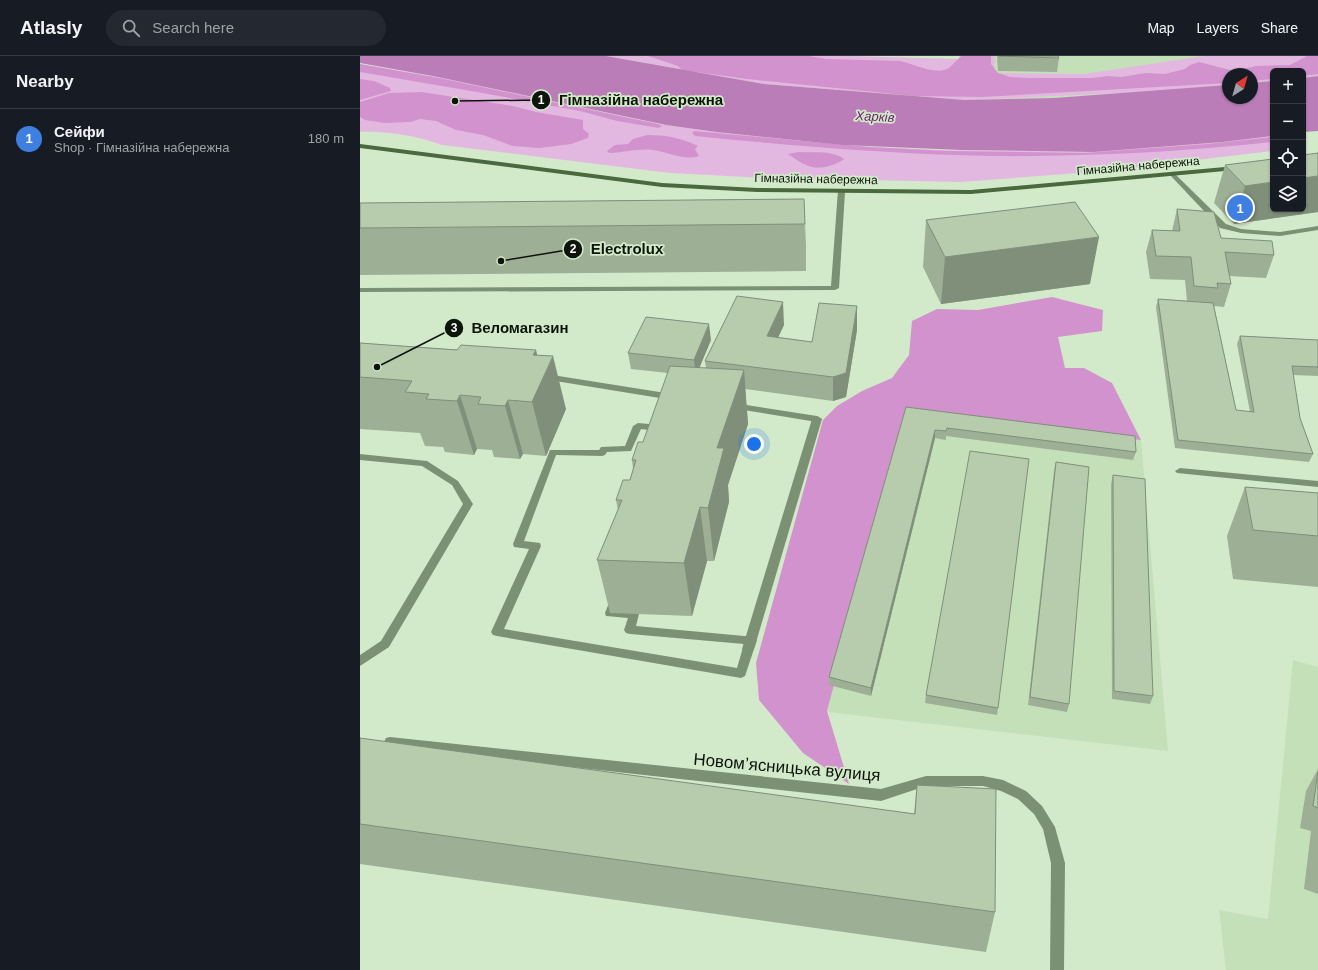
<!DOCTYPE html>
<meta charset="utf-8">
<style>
:root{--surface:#171b24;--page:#242831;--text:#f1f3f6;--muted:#9ea1a6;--line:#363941;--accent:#a43fa3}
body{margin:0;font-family:Helvetica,sans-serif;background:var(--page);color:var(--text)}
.controls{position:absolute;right:12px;top:12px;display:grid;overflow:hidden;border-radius:6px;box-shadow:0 1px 3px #0004}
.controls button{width:36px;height:36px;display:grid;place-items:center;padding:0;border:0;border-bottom:1px solid var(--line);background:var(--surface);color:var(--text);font:20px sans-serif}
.compass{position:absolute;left:862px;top:12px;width:36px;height:36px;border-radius:50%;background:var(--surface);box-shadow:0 1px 3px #0004;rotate:37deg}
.you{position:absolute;left:394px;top:388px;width:14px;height:14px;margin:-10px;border:3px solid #fff;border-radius:50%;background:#1a73e8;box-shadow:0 0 0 6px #1a73e833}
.badge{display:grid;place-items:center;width:26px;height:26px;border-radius:50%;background:var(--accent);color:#fff;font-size:13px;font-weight:700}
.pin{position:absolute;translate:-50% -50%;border:2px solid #fff;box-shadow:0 1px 4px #0006}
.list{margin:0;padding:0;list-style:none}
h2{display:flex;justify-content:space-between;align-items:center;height:52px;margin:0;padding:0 16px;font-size:17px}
h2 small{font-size:13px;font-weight:400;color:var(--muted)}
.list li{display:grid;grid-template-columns:26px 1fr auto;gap:12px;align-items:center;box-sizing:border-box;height:60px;padding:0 16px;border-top:1px solid var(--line)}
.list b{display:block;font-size:15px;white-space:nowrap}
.list p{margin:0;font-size:13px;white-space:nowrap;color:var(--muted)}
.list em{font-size:13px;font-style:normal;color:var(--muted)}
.icon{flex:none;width:22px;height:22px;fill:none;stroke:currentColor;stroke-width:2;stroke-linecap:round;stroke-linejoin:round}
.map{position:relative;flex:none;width:958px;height:914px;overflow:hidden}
header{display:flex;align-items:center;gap:24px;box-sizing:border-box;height:56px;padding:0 20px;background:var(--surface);border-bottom:1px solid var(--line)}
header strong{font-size:19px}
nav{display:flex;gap:22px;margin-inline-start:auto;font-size:14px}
.search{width:280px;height:36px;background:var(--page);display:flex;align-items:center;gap:10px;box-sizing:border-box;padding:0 14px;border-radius:22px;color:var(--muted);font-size:15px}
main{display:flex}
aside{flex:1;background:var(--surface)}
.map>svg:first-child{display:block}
.built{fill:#c4e0b9}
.green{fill:#e3b8e0}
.forest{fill:#d192ce}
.water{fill:#bb7db8}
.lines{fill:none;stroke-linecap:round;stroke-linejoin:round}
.service{fill:#7c9173;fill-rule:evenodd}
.pedestrian{fill:#7c9173;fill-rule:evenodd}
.minor{fill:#7c9173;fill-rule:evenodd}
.secondary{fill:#4b693f;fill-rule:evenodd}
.wall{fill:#9daf95}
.shaded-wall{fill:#7f8f79}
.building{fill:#b6ccad;stroke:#7f8f79}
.labels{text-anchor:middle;stroke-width:3.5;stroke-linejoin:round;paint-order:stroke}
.far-street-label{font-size:12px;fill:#0d150a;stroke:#d3eaca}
.far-water-label{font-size:13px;font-style:italic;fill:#661d66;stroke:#d3eaca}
.near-street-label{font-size:17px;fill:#0d150a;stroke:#d3eaca}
.leader{fill:none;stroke:#0d150a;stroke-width:1.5}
.callout-dot{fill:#0d150a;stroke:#d3eaca;stroke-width:1.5}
.mark-label{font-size:12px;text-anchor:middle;font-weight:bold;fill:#fff}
.callout-label{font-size:15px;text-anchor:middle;font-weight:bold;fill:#0d150a;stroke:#d3eaca;stroke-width:3.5;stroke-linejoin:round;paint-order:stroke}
</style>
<header>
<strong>Atlasly</strong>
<div class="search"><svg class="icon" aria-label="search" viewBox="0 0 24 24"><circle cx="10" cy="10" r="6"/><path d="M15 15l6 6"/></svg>Search here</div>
<nav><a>Map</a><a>Layers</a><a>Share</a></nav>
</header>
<main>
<aside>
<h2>Nearby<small></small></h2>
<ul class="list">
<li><span class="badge" style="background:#3f7fe0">1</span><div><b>Сейфи</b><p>Shop · Гімназійна набережна</p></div><em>180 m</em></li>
</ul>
</aside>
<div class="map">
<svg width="958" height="914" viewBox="0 0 958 914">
<rect width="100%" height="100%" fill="#d3eaca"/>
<g class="built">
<path d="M597 0H958V20L943 22V15H913V25L892 27V18H868V29L694 42 605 44 599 0Z"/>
<path d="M539 362 781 384 808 695 467 656Z"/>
<path d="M933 604 958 611V914H866L859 854 908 863Z"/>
</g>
<g class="green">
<path d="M246 0H492L598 3 604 0H635L634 17 724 18 844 0H958V20L943 22V15H913V25L892 27V18H868V29L806 35 605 44 404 28Z"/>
<path d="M0 8 84 22 298 68 356 76 479 89 577 94 734 96 863 86 913 80V95L745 115 601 126 405 122 310 117 82 89C56 80 28 75 0 76Z"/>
</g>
<g class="forest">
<path d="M288 0H449L466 3 540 5C552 7 574 19 587 13 591 11 597 4 601 0H631V8L638 17 650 21 669 22H732L748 20 761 21 786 17 805 18 825 13 830 9 839 6 870 14H879L896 10 930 9 947 0H958V18L943 20V15H913V23L892 25V18H868V27L622 41 554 40 387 23 322 14 318 10Z"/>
<path d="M0 8 84 23 298 68 302 70 299 72 257 65 220 55 117 36 0 16Z"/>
<path d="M0 23 14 25 30 32 31 35 0 44Z"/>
<path d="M61 36 153 50 176 56 223 64V73L229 78 228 82 211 88 179 92 153 90 123 79 96 74 76 65 60 63 50 66 25 67 5 64 0 61V46L29 37Z"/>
<path d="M334 75 509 91 587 95 725 97 848 88 913 81V86C820 96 726 101 632 100 533 98 434 90 335 80L332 77Z"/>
<path d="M287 79C305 79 322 82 338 90L335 93 339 100C324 105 308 96 293 94 278 92 263 97 249 97L247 95 255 89 268 88 273 83Z"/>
<path d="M439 96C453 97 472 94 484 103 479 107 475 108 469 110 451 115 443 108 428 98Z"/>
<path d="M692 241 743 254 742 275 698 281 705 312H724L752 327 781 384 546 359 467 655 489 728 443 697 399 644 396 607 463 364 477 350 502 335 532 322 549 299 552 265 577 253 618 254Z"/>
</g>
<g class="water">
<path d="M0 0H246L404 28 605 44 694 42 868 29V42H892V27L913 25V80L863 86 734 96 601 94 483 89 356 76 306 69 78 21 0 7Z"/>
<path d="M958 20V75L943 76V22Z"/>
</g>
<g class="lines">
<g class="service">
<path d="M812 116 814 117 866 168 881 173 920 176 958 170V174L920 180 881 177 860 172 810 119V117Z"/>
<path d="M478 134H484L485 136 479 232 475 234 0 236V232L471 230Z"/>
<path d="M457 360 462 363 394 593 392 596 388 597 384 596 382 593 452 363Z"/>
<path d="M0 398 67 405 98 425 113 448 29 591 0 610V599L21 585 103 448 92 429 62 410 0 404Z"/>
<path d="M820 412 958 425V431L817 417 815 415Z"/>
</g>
<path class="pedestrian" d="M278 367 311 370 316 373 298 438 292 442 288 455 291 458 285 477 284 480H275L273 494 277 495 278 498 257 553 278 555 279 558 276 570 395 581 397 584 385 620 381 622 137 580 133 579 131 576 169 493 154 491 153 488 190 394H239L241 391 265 390 273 370ZM281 373 306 376 289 436 283 440 277 458 280 461 276 472H267L266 475 262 497 263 500 267 501 245 557 246 560 268 562 264 574 266 577 270 578 384 588 377 612 144 573 181 490 180 487 164 485 196 399 242 400 245 399 247 396 271 395Z"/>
<g class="minor">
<path d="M186 318 312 338 316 341 312 344 183 323 182 321Z"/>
<path d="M374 347 457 360 462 363 457 366 371 352 369 350 371 348Z"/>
<path d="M30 681 521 733 566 720H623L643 724 666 735 682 750 695 771 705 807 704 914H690L691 807 683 773 674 758 658 743 641 735 623 730H566L521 745 30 691 26 690 24 686 26 682Z"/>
</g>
<path class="secondary" d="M0 88 302 127 397 132 611 134 876 110 879 112 876 114 611 138 397 136 302 131 0 92Z"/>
</g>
<g class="wall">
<path d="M637 0H698L699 2 697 16 638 15Z"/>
<path d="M958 97V156L874 168 854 147 865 109Z"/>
<path d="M444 143 446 215 0 219V147Z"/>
<path d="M817 153 861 182 914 199 906 222 869 220 871 228 864 251 854 250 876 354 890 356 877 288 880 280 958 284V320L933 319 940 362 953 398 949 406 815 392 796 251 798 243 827 245 825 224 790 223 786 196 792 174 812 175Z"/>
<path d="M566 164 730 228 581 248 563 211Z"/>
<path d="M497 250V274L486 341 473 345 385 333 388 368 368 429 369 446 354 505H347L332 560 250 557 237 504 258 454 256 444 270 424 273 413 272 404 283 386 308 317 271 313 268 297 351 284 339 312H346L345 305 424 269 418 281 452 286Z"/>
<path d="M0 287 177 299 206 353 186 400 163 398 160 403 134 401 132 394 117 393 114 399 85 396 83 391 65 390 60 377 0 373Z"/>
<path d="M546 351 776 396 773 404 586 380V384L575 382 511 640 469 629V621Z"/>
<path d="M696 406 709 648 707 656 668 649 694 415Z"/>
<path d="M753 419 793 640 790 648 752 643 751 428Z"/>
<path d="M885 431 958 437V531L873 523 867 480Z"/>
<path d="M566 639 638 652 637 659 565 647Z"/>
<path d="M0 682 554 758 557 729 635 856 626 896 0 808Z"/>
<path d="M958 713V838L944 833 951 775 940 772 946 735Z"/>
</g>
<g class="shaded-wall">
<path d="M958 120V156L874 168 885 130 913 126V153H943V122Z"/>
<path d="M444 143 446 189V215L445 168Z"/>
<path d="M739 181 730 228 581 248 585 201Z"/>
<path d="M423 246 424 269 408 303 407 280Z"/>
<path d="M497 250V274L486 341 473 345V321Z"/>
<path d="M349 268 351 284 336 320 334 304Z"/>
<path d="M176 294 183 323 193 300 206 353 186 400 172 346 173 299Z"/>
<path d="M384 314 388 368 368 429 369 446 354 505 348 452 357 392Z"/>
<path d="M100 339 117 393 114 399 97 345Z"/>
<path d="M148 344 163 398 160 403 145 350Z"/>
<path d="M575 374V382L511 640V632Z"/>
<path d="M340 451 347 505 332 560 324 507Z"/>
</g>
<g class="building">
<path d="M639 0H698L699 2Z"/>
<path d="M958 97V120L943 122V99Z"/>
<path d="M913 103V126L885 130 865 109Z"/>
<path d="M444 143 445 168 0 172V147Z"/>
<path d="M715 146 739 181 585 201 566 164Z"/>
<path d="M817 153 854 156 861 182 912 185 914 199 865 196 871 228 857 227 858 232 834 230 831 201 796 200 792 174 820 175Z"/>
<path d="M377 240 423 246 407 280 452 286 459 247 497 250 486 317 473 321 345 305Z"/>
<path d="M798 243 853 247 876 354 894 356 880 280 958 284V311L932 310 940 362 953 398 818 384Z"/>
<path d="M286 261 349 268 334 304 268 297Z"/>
<path d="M0 287 97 294 101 289 176 294 173 299 193 300 172 346 148 344 145 350 118 348 121 341 100 339 97 345 66 343 69 338 45 336 52 325 0 321Z"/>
<path d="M310 310 384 314 357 392H364L348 452 340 451 324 507 237 504 262 444H256L263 424H270L276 404H272L278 386H283Z"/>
<path d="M546 351 775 380 776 396 587 372 586 375 575 374 511 632 469 621Z"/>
<path d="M610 395 669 403 638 652 566 639Z"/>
<path d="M696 406 729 411 709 648 670 641Z"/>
<path d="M753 419 785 423 793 640 754 635Z"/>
<path d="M885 431 958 437V480L893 474Z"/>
<path d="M0 682 555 758 557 729 636 733 635 856 0 768Z"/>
<path d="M958 716V752L953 750Z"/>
</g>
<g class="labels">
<g class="far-street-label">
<text transform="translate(778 110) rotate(-5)" y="4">Гімназійна набережна</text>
<text transform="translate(456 123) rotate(1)" y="4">Гімназійна набережна</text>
</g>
<g class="far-water-label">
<text transform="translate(515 60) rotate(3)" y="5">Харків</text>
</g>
<g class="near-street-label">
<text transform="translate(427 711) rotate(5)" y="6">Новом’ясницька вулиця</text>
</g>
</g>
<path class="leader" d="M95 45L181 44M141 205L213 193M17 311L94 272"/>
<g class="callout-dot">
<circle cx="95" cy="45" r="4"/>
<circle cx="141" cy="205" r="4"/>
<circle cx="17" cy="311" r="4"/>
<circle cx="181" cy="44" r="10"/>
<circle cx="213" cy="193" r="10"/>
<circle cx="94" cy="272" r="10"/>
</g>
<g class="mark-label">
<text x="181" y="48">1</text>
<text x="213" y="197">2</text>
<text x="94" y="276">3</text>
</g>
<g class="callout-label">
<text x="281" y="49">Гімназійна набережна</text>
<text x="267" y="198">Electrolux</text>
<text x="160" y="277">Веломагазин</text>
</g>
</svg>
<div class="controls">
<button>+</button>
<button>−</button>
<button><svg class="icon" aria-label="locate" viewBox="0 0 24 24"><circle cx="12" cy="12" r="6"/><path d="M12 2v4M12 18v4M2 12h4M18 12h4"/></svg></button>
<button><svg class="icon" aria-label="layers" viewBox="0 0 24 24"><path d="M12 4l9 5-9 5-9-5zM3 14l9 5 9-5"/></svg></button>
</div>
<svg class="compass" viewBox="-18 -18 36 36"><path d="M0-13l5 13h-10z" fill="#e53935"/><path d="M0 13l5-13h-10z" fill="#9ea1a6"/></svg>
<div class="you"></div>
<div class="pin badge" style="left:880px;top:152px;background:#3f7fe0">1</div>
</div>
</main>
